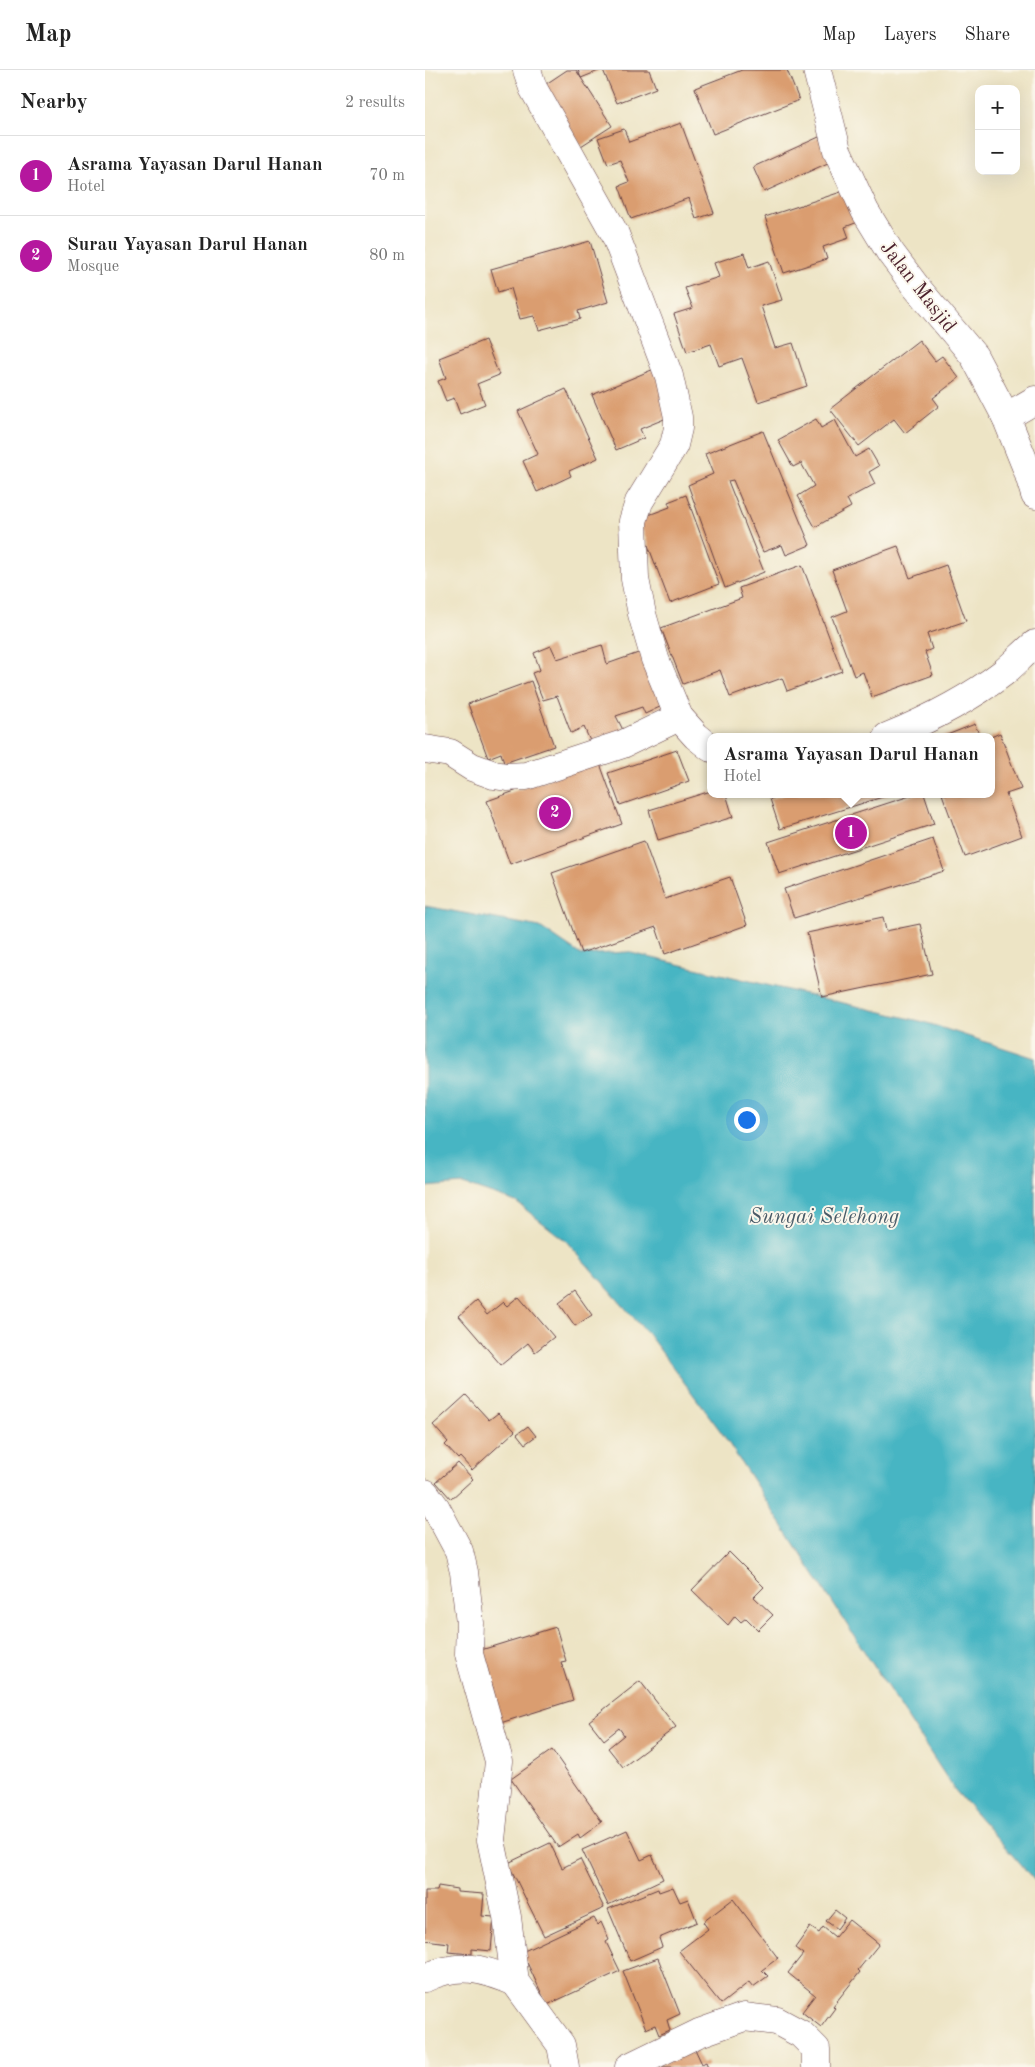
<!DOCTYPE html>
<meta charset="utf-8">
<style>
:root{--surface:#fff;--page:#f6f6f6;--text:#222;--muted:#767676;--line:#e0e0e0;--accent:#b5179e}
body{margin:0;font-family:"Old Standard TT",serif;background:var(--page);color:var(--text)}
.controls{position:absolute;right:15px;top:15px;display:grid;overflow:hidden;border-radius:10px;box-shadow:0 5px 20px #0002}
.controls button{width:45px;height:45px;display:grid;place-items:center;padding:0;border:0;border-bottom:1px solid var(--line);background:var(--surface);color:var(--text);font:25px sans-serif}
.you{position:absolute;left:321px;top:1049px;width:18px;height:18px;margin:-12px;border:4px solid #fff;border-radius:50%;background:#1a73e8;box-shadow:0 0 0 8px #1a73e833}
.badge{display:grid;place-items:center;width:32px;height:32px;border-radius:50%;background:var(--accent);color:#fff;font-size:16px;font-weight:700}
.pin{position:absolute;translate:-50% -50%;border:2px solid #fff;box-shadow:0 1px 5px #0006}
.popup{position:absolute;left:282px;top:663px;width:288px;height:65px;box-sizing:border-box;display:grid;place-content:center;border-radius:10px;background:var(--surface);filter:drop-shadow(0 1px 4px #0005);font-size:16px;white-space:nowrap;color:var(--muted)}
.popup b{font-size:19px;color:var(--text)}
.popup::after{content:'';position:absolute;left:50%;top:100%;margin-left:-10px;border:10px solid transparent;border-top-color:var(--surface)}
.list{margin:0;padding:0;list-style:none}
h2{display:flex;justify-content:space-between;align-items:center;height:65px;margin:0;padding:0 20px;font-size:21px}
h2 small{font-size:16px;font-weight:400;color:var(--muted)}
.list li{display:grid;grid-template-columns:32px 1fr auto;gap:15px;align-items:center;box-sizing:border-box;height:80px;padding:0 20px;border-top:1px solid var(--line)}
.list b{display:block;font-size:19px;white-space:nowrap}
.list p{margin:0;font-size:16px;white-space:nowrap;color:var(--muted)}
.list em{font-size:16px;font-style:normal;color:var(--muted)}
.map{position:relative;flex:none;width:610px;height:1997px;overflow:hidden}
header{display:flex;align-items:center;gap:30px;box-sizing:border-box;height:70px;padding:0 25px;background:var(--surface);border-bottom:1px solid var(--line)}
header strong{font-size:24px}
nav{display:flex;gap:28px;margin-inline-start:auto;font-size:18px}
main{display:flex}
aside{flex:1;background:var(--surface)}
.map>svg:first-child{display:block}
.water{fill:#47b5c3;stroke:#486a77}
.building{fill:#da9d70}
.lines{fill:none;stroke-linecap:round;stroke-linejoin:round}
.minor-casing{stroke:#623d42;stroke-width:29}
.minor{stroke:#fff;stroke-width:28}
.labels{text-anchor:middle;stroke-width:4;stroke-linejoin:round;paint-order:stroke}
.street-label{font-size:20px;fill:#4a1f2b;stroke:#fbf7ec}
.water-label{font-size:21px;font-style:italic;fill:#495b68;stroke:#fbf7ec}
</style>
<header>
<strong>Map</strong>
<nav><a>Map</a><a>Layers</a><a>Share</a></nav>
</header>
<main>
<aside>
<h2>Nearby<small>2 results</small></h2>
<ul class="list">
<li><span class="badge">1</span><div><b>Asrama Yayasan Darul Hanan</b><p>Hotel</p></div><em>70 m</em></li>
<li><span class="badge">2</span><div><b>Surau Yayasan Darul Hanan</b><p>Mosque</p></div><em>80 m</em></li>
</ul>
</aside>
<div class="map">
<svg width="610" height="1997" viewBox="0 0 610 1997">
<rect width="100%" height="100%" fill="#fbf7ec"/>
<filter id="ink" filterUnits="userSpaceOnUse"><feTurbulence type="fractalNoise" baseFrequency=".02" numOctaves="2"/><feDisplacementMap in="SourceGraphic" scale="10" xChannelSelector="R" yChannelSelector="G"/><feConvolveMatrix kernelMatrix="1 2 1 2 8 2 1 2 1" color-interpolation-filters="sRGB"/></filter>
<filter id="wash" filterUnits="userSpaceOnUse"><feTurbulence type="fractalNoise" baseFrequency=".0096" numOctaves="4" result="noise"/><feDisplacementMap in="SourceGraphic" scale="20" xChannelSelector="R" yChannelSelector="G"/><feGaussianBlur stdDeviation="1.12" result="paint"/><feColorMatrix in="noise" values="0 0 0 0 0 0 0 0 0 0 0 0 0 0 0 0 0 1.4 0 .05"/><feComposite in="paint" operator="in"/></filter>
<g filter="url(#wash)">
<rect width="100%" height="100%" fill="#ede4c5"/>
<path class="water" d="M0 836 115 857 156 885 202 882 499 952 610 988V1811L529 1719 297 1363 223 1264 141 1171 91 1132 38 1114 0 1117Z"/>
<g id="blocks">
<g class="building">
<path d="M142 0H151L187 56 156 76 118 16Z"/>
<path d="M153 0H176L156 8Z"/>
<path d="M178 0H224L231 18 192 33Z"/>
<path d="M317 0H362L374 30 288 64 270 18Z"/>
<path d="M256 53 289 143 271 149 264 128 206 149 194 116 204 112 195 90 183 94 173 68 199 59 204 72Z"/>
<path d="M394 67 405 92 339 122 328 97Z"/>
<path d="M422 120 433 152 420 157 424 168 398 177 402 189 359 203 340 147Z"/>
<path d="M165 171 183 232 153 241 155 249 114 260 109 246 95 249 86 218 73 222 66 199Z"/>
<path d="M319 183 324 198 344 191 357 230 336 236 350 278 368 273 382 316 333 332 317 288 294 296 286 274 262 282 249 244 268 238 260 218 294 207 289 193Z"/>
<path d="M60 270 74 305 52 314 60 334 35 344 29 328 21 331 13 311 21 308 14 288Z"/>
<path d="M494 270 510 291 517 286 534 308 508 328 514 336 480 363 469 349 434 376 405 339Z"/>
<path d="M229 299 249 345 215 359 219 368 191 380 167 325Z"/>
<path d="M141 319 173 388 144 401 146 406 112 422 98 391 113 384 93 341Z"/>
<path d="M391 349 396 358 410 350 430 387 444 379 454 396 444 402 450 414 422 429 426 437 390 457 373 426 389 416 376 393 368 397 353 370Z"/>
<path d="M338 361 385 475 361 485 357 475 338 482 308 410 303 411 339 502 300 518 263 415 288 404 280 384Z"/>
<path d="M261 425 294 514 245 533 213 449 245 437 243 432Z"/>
<path d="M473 476 485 508 521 495 541 551 502 564 507 579 500 582 508 605 447 627 438 602 429 606 407 547 422 541 407 500Z"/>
<path d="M377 495 417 601 362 621 357 608 305 627 295 600 258 614 236 558 317 528 314 518Z"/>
<path d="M177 575 182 594 219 581 239 635 220 644 217 637 191 646 198 660 165 671 159 657 146 663 132 626 118 630 107 603 115 600 109 583 126 576 132 589Z"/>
<path d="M106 611 129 676 79 693 76 683 63 688 43 634Z"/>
<path d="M550 654 555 667H517Z"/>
<path d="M575 663 596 719 581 724 597 766 540 787 517 724H566V667Z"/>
<path d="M252 680 264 711 195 735 183 703Z"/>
<path d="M174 691 197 754 85 794 62 731Z"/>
<path d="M286 721V724H301L308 747 233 770 224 740Z"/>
<path d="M361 724H464V725L355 759 345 729Z"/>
<path d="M491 724H499L509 754 354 804 343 772Z"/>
<path d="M508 769 519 801 369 848 359 819Z"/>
<path d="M219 771 240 829 305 807 322 855 240 884 231 857 156 883 127 803Z"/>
<path d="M458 847 461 861 495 854 507 904 397 927 382 863Z"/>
<path d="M150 1221 167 1245 150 1256 134 1233Z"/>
<path d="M94 1226 129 1267 110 1282 103 1273 76 1295 34 1246 51 1231 62 1245 78 1232 82 1236Z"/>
<path d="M41 1325 64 1350 73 1343 90 1361 47 1400 35 1387 33 1389 20 1375 23 1372 8 1355Z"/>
<path d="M103 1356 111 1366 100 1374 92 1364Z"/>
<path d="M33 1393 48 1409 26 1429 11 1412Z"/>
<path d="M304 1482 339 1517 329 1527 348 1545 333 1560 321 1548 316 1552 310 1546 303 1555 267 1520Z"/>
<path d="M131 1557 141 1591 136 1592 148 1630 69 1655 59 1622 68 1618 56 1580Z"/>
<path d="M215 1611 251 1657 198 1697 183 1678 199 1665 194 1658 179 1670 164 1651Z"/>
<path d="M127 1680 177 1752 155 1768 153 1764 133 1777 86 1709Z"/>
<path d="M202 1760 216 1790 227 1785 238 1809 183 1835 157 1780Z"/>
<path d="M125 1773 137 1798 155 1789 179 1838 119 1866 83 1793Z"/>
<path d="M13 1816 32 1819V1822L59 1824 57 1846 69 1847 66 1881 47 1879V1884L23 1882 24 1873 0 1870V1821H12Z"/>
<path d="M248 1817 255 1832 263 1829 272 1852 234 1868 237 1877 205 1891 183 1839 233 1819 234 1822Z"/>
<path d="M308 1829 353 1888 337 1900 343 1906 328 1917 324 1912 296 1934 254 1881 283 1859 278 1852Z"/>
<path d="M410 1840 420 1848 412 1859 401 1851Z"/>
<path d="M169 1848 173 1855 176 1852 184 1870 181 1872 195 1901 122 1935 97 1882Z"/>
<path d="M424 1850 454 1874 433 1900 435 1902 408 1936 410 1938 396 1957 377 1942 390 1925 363 1903 378 1884 370 1878 385 1857 394 1863 398 1857 410 1867Z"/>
<path d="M233 1888 255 1944 242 1950 245 1960 234 1965 230 1955 221 1959 198 1901Z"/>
<path d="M269 1977 277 1994 281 1992 283 1997H232Z"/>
</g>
</g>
</g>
<g filter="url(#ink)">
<use href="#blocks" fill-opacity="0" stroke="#623d42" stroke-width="1"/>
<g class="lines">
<defs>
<g id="minor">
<path d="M102 0 108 18 190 164 244 306 253 347V358L249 375 214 432 208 451 210 509 217 544 230 589 254 647 271 666 286 678"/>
<path d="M392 0 412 80 440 141 465 182 492 218 549 286 581 347 602 399 610 425"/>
<path d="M581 347 610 330"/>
<path d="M462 667C503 650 543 630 578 603 589 594 599 583 610 574"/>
<path d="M0 679 25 683 47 697 69 705 82 707 101 706 198 674 254 647"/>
<path d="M0 1423 11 1438 34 1481 39 1502 45 1553 44 1584 74 1691 66 1770 82 1847 90 1912 136 1975 140 1997"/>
<path d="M0 1908C34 1892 57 1898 90 1912"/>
<path d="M204 1997 274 1963 319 1947 352 1951 376 1964 391 1979V1997"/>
</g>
</defs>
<use href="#minor" class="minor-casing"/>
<use href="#minor" class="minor"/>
</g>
</g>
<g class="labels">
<g class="street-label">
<text transform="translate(494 216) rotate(52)" y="7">Jalan Masjid</text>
</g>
<g class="water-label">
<text x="399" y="1153">Sungai Selehong</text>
</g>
</g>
</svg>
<div class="controls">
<button>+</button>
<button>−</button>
</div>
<div class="you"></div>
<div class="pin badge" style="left:426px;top:763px">1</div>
<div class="popup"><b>Asrama Yayasan Darul Hanan</b>Hotel</div>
<div class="pin badge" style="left:130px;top:743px">2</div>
</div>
</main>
